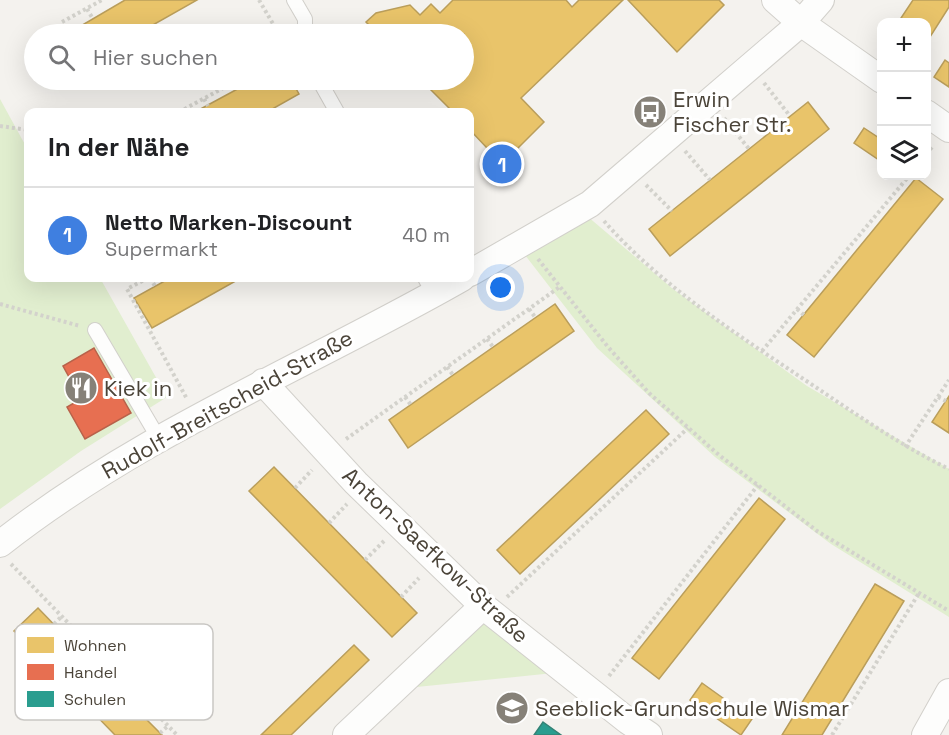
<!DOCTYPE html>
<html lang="de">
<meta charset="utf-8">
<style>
:root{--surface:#fff;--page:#f6f6f6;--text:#202124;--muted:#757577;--line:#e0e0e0;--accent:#868178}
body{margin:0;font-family:"Space Grotesk",sans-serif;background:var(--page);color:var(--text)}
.controls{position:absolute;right:18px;top:18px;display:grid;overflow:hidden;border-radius:12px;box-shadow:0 6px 24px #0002}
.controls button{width:54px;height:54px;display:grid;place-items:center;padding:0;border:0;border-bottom:2px solid var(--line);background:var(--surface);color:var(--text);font:30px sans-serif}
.you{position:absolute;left:501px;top:288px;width:21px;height:21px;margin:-15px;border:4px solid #fff;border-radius:50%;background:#1a73e8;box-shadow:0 0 0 9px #1a73e833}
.badge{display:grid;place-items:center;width:39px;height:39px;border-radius:50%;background:var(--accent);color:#fff;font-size:20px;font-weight:700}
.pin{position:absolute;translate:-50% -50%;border:3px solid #fff;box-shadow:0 2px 6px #0006}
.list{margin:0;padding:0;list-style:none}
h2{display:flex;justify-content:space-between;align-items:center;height:78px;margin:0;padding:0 24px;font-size:26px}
h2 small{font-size:20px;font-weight:400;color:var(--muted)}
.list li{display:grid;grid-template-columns:39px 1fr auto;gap:18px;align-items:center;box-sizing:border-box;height:96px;padding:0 24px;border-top:2px solid var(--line)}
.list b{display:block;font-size:22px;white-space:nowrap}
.list p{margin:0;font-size:20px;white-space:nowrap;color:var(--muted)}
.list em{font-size:20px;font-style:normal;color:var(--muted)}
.icon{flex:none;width:33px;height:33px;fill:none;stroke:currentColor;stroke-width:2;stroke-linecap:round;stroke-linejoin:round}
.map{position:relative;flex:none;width:949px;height:735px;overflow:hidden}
.search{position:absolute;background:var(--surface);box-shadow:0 6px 24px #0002;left:24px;top:24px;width:450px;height:66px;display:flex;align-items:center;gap:15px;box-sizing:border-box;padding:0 21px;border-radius:33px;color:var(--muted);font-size:22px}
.panel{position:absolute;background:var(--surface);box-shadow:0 6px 24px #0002;left:24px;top:108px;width:450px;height:174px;border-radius:12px}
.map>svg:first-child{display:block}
.green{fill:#e1eecf}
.homes{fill:#e9c46a;stroke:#ba9e5b;stroke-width:1.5}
.shops{fill:#e76f51;stroke:#b8624a;stroke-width:1.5}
.schools{fill:#2a9d8f;stroke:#348275;stroke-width:1.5}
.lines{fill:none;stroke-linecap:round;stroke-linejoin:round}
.service-casing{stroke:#d2d0cb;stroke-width:16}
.minor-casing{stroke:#d2d0cb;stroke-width:28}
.path{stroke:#d3d2cc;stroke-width:4;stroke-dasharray:3 3;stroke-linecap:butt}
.service{stroke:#fdfdfc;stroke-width:14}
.minor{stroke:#fdfdfc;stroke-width:26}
.labels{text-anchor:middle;stroke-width:6;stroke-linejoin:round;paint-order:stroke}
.poi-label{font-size:22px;fill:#4b4439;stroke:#fff;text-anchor:start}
.street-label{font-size:22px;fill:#4b4439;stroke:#fff}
.key{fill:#fff;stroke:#c9c7c4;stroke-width:1.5}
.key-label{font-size:16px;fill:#4b4439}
</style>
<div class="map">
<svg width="949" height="735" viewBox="0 0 949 735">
<rect width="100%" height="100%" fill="#f4f2ee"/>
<g class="green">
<path d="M0 99 28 150V278H100L167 397 81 451 0 509Z"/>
<path d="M580 210 673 289 807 386 949 469V617L831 544 715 457 597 348 518 246Z"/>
<path d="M483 606 563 672 397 689Z"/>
</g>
<g class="homes">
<path d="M125 0H197L137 34H67Z"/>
<path d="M453 0H566L572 7 579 0H623L521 98 544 122 502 164 470 130V112H453L421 80H464V34H378L366 22 376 13 410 5 420 15 431 4 440 13Z"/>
<path d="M628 0H719L724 5 677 52Z"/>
<path d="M913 0H949V7L930 37 926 34V22H908L901 18Z"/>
<path d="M945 60 949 63V87L934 77Z"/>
<path d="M254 80H291L299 94 267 112H195Z"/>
<path d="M808 102 829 129 670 256 649 229Z"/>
<path d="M653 103 658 109 645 119 640 113Z"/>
<path d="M864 128 882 140V162L854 143Z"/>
<path d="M916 178 943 199 814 357 787 335Z"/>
<path d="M170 278H241L152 328 134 298Z"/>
<path d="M555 304 574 331 408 448 389 420Z"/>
<path d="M949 396V433L932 422Z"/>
<path d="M646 410 669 434 520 574 497 550Z"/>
<path d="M274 467 417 613 392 637 249 491Z"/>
<path d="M759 498 785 519 659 679 632 658Z"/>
<path d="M875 584 904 601 822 735H782Z"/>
<path d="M38 608 126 699 162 735H115L14 631Z"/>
<path d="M354 645 369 660 291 735H261Z"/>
<path d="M702 683 752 719 741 735 690 700Z"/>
</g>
<path class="shops" d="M94 348 131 413 85 439 67 407 81 399 63 366Z"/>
<path class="schools" d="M543 722 561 735H534Z"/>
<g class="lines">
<defs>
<g id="service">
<path d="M294 0 305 19V34"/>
<path d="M319 80 337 112"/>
<path d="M425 278 434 294"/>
<path d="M95 330 159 439"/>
</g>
<g id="minor">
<path d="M775 0 801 23 882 80"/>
<path d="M926 113 949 129"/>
<path d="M470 273 590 204 801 23 821 0"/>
<path d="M263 382 356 483 483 606 628 721 649 735"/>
<path d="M0 544C141 433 308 366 462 278"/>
<path d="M346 735 483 606"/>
<path d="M925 735 949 692"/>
</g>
</defs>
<use href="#service" class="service-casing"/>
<use href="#minor" class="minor-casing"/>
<g class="path">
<path d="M259 0 279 34"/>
<path d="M87 9 93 19"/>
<path d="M62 22 102 0"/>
<path d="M764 83 790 116"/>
<path d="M204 99 208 106"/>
<path d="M179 112 238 80"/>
<path d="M724 118 749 149"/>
<path d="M0 126 28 130"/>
<path d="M685 151 710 180"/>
<path d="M926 154 934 145"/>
<path d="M646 185 672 211"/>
<path d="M604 221C660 285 735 333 805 380 853 412 898 444 949 469"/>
<path d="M538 259 608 347 649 393 719 455 817 531 949 611"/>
<path d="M148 278 127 289 187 399"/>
<path d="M150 278 155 286"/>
<path d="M0 304 80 326"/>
<path d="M529 309 535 317"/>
<path d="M797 309 804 315"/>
<path d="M487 339 493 347"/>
<path d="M762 351 909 176"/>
<path d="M447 367 453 375"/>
<path d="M405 397 411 405"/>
<path d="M938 397 946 401"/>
<path d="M346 439 561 286"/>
<path d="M905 447 949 380"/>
<path d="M295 488 312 470"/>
<path d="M329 523 347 504"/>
<path d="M365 560 384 541"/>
<path d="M11 564 177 735"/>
<path d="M401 597 419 578"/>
<path d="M507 597 688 428"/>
<path d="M54 624 62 616"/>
<path d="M90 661 98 653"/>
<path d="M609 676 758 485"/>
<path d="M126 699 134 691"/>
<path d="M160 733 168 726"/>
<path d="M832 735 919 593"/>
</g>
<use href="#service" class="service"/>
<use href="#minor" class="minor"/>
</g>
<defs>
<symbol id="bus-disc" viewBox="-11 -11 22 22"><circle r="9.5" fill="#868178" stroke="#fff"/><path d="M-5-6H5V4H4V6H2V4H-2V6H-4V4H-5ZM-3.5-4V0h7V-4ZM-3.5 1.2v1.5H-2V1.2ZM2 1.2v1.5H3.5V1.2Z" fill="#fff"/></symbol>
<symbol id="restaurant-disc" viewBox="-11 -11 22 22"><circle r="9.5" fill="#868178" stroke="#fff"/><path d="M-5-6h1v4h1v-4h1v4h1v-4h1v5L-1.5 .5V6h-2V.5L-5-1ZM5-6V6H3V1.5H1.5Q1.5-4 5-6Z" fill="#fff"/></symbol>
<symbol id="school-disc" viewBox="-11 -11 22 22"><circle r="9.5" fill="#868178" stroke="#fff"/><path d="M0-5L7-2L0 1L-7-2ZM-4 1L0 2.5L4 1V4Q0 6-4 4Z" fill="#fff"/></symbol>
</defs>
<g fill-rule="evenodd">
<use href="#bus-disc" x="631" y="93" width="38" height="38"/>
<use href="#restaurant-disc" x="62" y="369" width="38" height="38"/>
<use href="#school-disc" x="493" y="689" width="38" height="38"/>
</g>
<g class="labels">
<g class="poi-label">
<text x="673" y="107">Erwin<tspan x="673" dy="25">Fischer Str.</tspan></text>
<text x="104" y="396">Kiek in</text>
<text x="535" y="716">Seeblick-Grundschule Wismar</text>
</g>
<g class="street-label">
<text transform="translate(227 404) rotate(-29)" y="8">Rudolf-Breitscheid-Straße</text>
<text transform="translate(436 555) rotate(43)" y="8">Anton-Saefkow-Straße</text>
</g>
</g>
<rect x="15" y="624" width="198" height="96" rx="9" class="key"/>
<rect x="27" y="637" width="27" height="16" fill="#e9c46a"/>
<rect x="27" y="664" width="27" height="16" fill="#e76f51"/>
<rect x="27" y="691" width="27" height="16" fill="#2a9d8f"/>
<g class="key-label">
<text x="64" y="651">Wohnen</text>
<text x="64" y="678">Handel</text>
<text x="64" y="705">Schulen</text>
</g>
</svg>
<div class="controls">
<button>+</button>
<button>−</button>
<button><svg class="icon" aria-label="layers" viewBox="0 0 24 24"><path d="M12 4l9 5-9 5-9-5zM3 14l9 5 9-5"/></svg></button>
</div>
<div class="you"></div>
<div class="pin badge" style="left:502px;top:164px;background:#3f7fe0">1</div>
<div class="search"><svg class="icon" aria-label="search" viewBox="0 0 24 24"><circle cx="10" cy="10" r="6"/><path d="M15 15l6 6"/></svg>Hier suchen</div>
<section class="panel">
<h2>In der Nähe<small></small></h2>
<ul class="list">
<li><span class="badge" style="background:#3f7fe0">1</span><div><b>Netto Marken-Discount</b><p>Supermarkt</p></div><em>40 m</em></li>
</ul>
</section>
</div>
